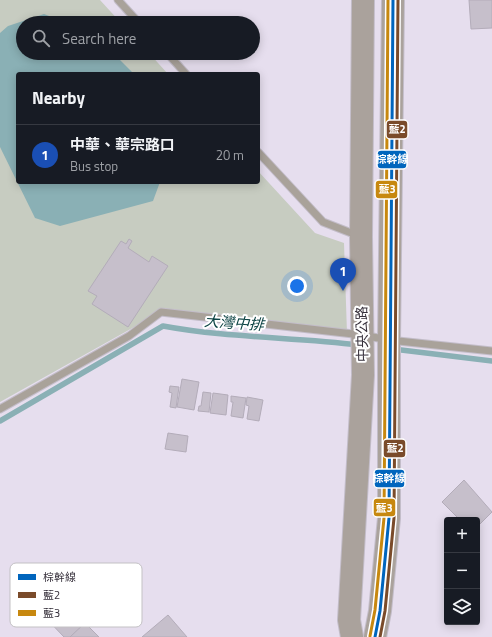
<!DOCTYPE html>
<meta charset="utf-8">
<style>
:root{--surface:#171b24;--page:#242831;--text:#f1f3f6;--muted:#9ea1a6;--line:#363941;--accent:#db2777}
body{margin:0;font-family:"Titillium Web","Noto Sans TC",sans-serif;background:var(--page);color:var(--text)}
.controls{position:absolute;right:12px;bottom:12px;display:grid;overflow:hidden;border-radius:4px;box-shadow:0 2px 10px #0003}
.controls button{width:36px;height:36px;display:grid;place-items:center;padding:0;border:0;border-bottom:1px solid var(--line);background:var(--surface);color:var(--text);font:20px sans-serif}
.you{position:absolute;left:297px;top:286px;width:14px;height:14px;margin:-10px;border:3px solid #fff;border-radius:50%;background:#1a73e8;box-shadow:0 0 0 6px #1a73e833}
.badge{display:grid;place-items:center;width:26px;height:26px;border-radius:50%;background:var(--accent);color:#fff;font-size:13px;font-weight:700}
.pin{position:absolute;translate:-50% -33px;filter:drop-shadow(0 1px 2px #0008)}
.pin::after{content:'';position:absolute;top:21px;width:14px;height:12px;background:inherit;clip-path:polygon(0 0,100% 0,50% 100%)}
.list{margin:0;padding:0;list-style:none}
h2{display:flex;justify-content:space-between;align-items:center;height:52px;margin:0;padding:0 16px;font-size:17px}
h2 small{font-size:13px;font-weight:400;color:var(--muted)}
.list li{display:grid;grid-template-columns:26px 1fr auto;gap:12px;align-items:center;box-sizing:border-box;height:60px;padding:0 16px;border-top:1px solid var(--line)}
.list b{display:block;font-size:15px;white-space:nowrap}
.list p{margin:0;font-size:13px;white-space:nowrap;color:var(--muted)}
.list em{font-size:13px;font-style:normal;color:var(--muted)}
.icon{flex:none;width:22px;height:22px;fill:none;stroke:currentColor;stroke-width:2;stroke-linecap:round;stroke-linejoin:round}
.map{position:relative;flex:none;width:492px;height:637px;overflow:hidden}
.search{position:absolute;background:var(--surface);box-shadow:0 2px 10px #0003;left:16px;top:16px;width:244px;height:44px;display:flex;align-items:center;gap:10px;box-sizing:border-box;padding:0 14px;border-radius:22px;color:var(--muted);font-size:15px}
.panel{position:absolute;background:var(--surface);box-shadow:0 2px 10px #0003;left:16px;top:72px;width:244px;height:112px;border-radius:4px}
.map>svg:first-child{display:block}
.green{fill:#c7ccc1}
.water{fill:#8ab0b5}
.lines{fill:none;stroke-linecap:round;stroke-linejoin:round}
.stream{stroke:#8ab0b5;stroke-width:5.5}
.building{fill:#c6bfcb;stroke:#b3acb9}
.service-casing{stroke:#c3bdc9;stroke-width:9}
.primary-casing{stroke:#c3bdc9;stroke-width:24}
.service{stroke:#a9a29a;stroke-width:7}
.primary{stroke:#aaa29c;stroke-width:22}
.bus-1-casing{stroke:#fff;stroke-width:6}
.bus-2-casing{stroke:#fff;stroke-width:6}
.bus-3-casing{stroke:#fff;stroke-width:6}
.bus-1{stroke:#0065bd;stroke-width:3}
.bus-2{stroke:#7a4b2a;stroke-width:3}
.bus-3{stroke:#c7880f;stroke-width:3}
.labels{text-anchor:middle;stroke-width:4;stroke-linejoin:round;paint-order:stroke}
.street-label{font-size:14px;fill:#36303b;stroke:#fff}
.water-label{font-size:15px;font-style:italic;fill:#0c4344;stroke:#fff}
.key{fill:#fff;stroke:#c3c1c4;stroke-width:1}
.key-label{font-size:11px;fill:#36303b}
.line-badge{stroke:#fff;stroke-width:1.5}
.badge-label{font-size:11px;text-anchor:middle;font-weight:bold;fill:#fff}
</style>
<div class="map">
<svg width="492" height="637" viewBox="0 0 492 637">
<rect width="100%" height="100%" fill="#e6deee"/>
<path class="green" d="M0 0H100L121 23H23V53H149L168 74H18V182H258V171L315 233 344 243 347 333 161 312 0 402Z"/>
<path class="water" d="M44 14 67 23H23V53H113L134 74H18V182H160L153 201 60 226 35 218 0 147V33L8 26Z"/>
<g class="lines">
<g class="stream">
<path d="M393 349 492 361"/>
<path d="M0 421 163 326C227 338 294 337 359 345"/>
</g>
</g>
<g class="building">
<path d="M469 0H492V28L471 29Z"/>
<path d="M129 239 132 241 128 248 149 262 152 256 168 266 128 327 92 304 97 296 88 291 121 241 126 244Z"/>
<path d="M182 379 199 382 194 410 177 407Z"/>
<path d="M170 386 179 387 176 408 170 407 172 393 169 392Z"/>
<path d="M203 392 211 393 209 412 198 411 199 406H201Z"/>
<path d="M213 393 228 395 226 415 210 413Z"/>
<path d="M231 396 246 398 243 418 231 416 233 402H231Z"/>
<path d="M247 397 263 400 259 421 247 419 249 406 246 405Z"/>
<path d="M168 433 188 436 186 452 165 449Z"/>
<path d="M464 480 492 512 477 527V520H460L442 502Z"/>
<path d="M70 588 95 614 70 637H64L43 615Z"/>
<path d="M168 615 187 637H142Z"/>
<path d="M85 623 99 637H70Z"/>
</g>
<g class="lines">
<defs>
<g id="service">
<path d="M118 0 139 23"/>
<path d="M167 53 186 74"/>
<path d="M258 152 323 222 359 236"/>
<path d="M0 409 129 336 161 312 362 335 389 340 492 351"/>
</g>
<g id="primary">
<path d="M352 637 349 620 363 375 361 237 363 0"/>
<path d="M375 637 380 611 389 518V340L393 0"/>
</g>
</defs>
<use href="#service" class="service-casing"/>
<use href="#primary" class="primary-casing"/>
<use href="#service" class="service"/>
<use href="#primary" class="primary"/>
<defs>
<path id="bus-1" d="M375 637 380 611 389 518 393 0"/>
<path id="bus-2" d="M380 637 385 611 394 518 398 0"/>
<path id="bus-3" d="M370 636 375 610 384 518 388 0"/>
</defs>
<use href="#bus-1" class="bus-1-casing"/>
<use href="#bus-2" class="bus-2-casing"/>
<use href="#bus-3" class="bus-3-casing"/>
<use href="#bus-1" class="bus-1"/>
<use href="#bus-2" class="bus-2"/>
<use href="#bus-3" class="bus-3"/>
</g>
<g class="labels">
<g class="street-label">
<text transform="translate(362 334) rotate(-91)" y="5">中央公路</text>
</g>
<g class="water-label">
<text transform="translate(234 323) rotate(4)" y="5">大灣中排</text>
</g>
</g>
<rect x="10" y="563" width="132" height="64" rx="6" class="key"/>
<rect x="18" y="574" width="18" height="6" fill="#0065bd"/>
<rect x="18" y="592" width="18" height="6" fill="#7a4b2a"/>
<rect x="18" y="610" width="18" height="6" fill="#c7880f"/>
<g class="key-label">
<text x="43" y="581">棕幹線</text>
<text x="43" y="599">藍2</text>
<text x="43" y="617">藍3</text>
</g>
<g class="line-badge">
<rect x="386" y="120" width="22" height="19" rx="4" fill="#7a4b2a"/>
<rect x="377" y="150" width="30" height="19" rx="4" fill="#0065bd"/>
<rect x="375" y="180" width="23" height="19" rx="4" fill="#c7880f"/>
<rect x="383" y="439" width="23" height="19" rx="4" fill="#7a4b2a"/>
<rect x="374" y="469" width="31" height="19" rx="4" fill="#0065bd"/>
<rect x="373" y="498" width="23" height="19" rx="4" fill="#c7880f"/>
</g>
<g class="badge-label">
<text x="397" y="133">藍2</text>
<text x="392" y="163">棕幹線</text>
<text x="387" y="193">藍3</text>
<text x="395" y="452">藍2</text>
<text x="389" y="482">棕幹線</text>
<text x="384" y="512">藍3</text>
</g>
</svg>
<div class="controls">
<button>+</button>
<button>−</button>
<button><svg class="icon" aria-label="layers" viewBox="0 0 24 24"><path d="M12 4l9 5-9 5-9-5zM3 14l9 5 9-5"/></svg></button>
</div>
<div class="you"></div>
<div class="pin badge" style="left:343px;top:291px;background:#1a4fb4">1</div>
<div class="search"><svg class="icon" aria-label="search" viewBox="0 0 24 24"><circle cx="10" cy="10" r="6"/><path d="M15 15l6 6"/></svg>Search here</div>
<section class="panel">
<h2>Nearby<small></small></h2>
<ul class="list">
<li><span class="badge" style="background:#1a4fb4">1</span><div><b>中華、華宗路口</b><p>Bus stop</p></div><em>20 m</em></li>
</ul>
</section>
</div>
